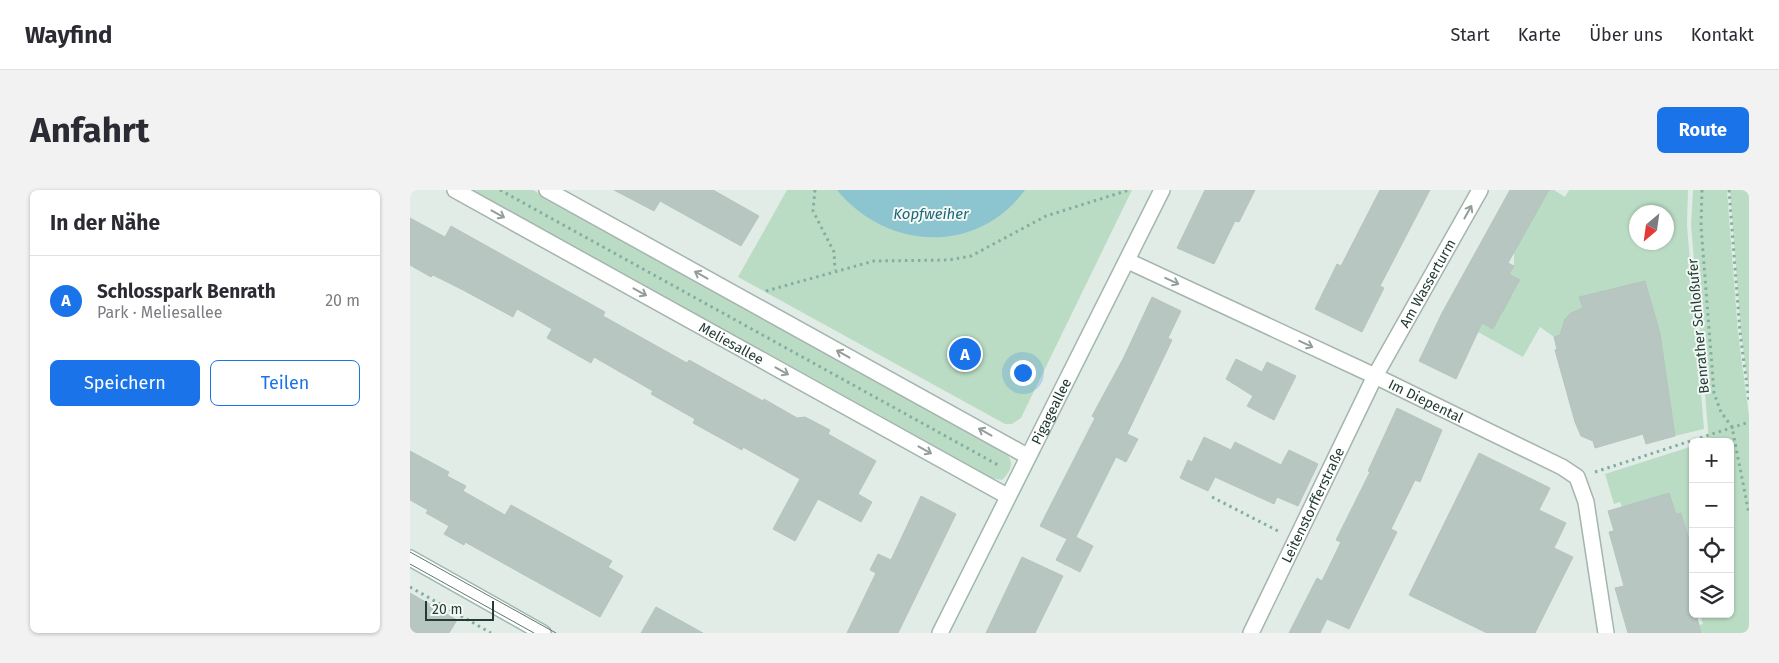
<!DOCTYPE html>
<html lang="de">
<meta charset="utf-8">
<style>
:root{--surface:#fff;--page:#f2f2f3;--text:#2b2b33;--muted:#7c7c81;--line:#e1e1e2;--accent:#1a73e8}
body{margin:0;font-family:"Fira Sans",sans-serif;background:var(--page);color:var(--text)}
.controls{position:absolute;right:15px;bottom:15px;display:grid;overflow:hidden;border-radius:8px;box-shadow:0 1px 4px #0004}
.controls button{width:45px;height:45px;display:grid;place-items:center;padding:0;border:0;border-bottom:1px solid var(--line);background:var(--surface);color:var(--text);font:25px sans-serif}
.compass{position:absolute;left:1219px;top:15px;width:45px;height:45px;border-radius:50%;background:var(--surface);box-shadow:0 1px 4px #0004;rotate:209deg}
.scale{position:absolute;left:15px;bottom:12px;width:69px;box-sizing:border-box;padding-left:5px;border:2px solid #233c35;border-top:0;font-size:14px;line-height:18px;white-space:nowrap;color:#233c35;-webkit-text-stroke:4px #f2f8f5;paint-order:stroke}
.you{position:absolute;left:612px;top:182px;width:18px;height:18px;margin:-12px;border:4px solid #fff;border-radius:50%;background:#1a73e8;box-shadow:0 0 0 8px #1a73e833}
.badge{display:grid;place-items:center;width:32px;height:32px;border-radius:50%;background:var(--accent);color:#fff;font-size:16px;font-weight:700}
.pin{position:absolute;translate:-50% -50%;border:2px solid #fff;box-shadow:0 1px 5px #0006}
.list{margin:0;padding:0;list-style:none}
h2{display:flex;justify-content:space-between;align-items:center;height:65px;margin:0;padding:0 20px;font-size:21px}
h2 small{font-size:16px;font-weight:400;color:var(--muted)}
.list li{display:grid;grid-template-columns:32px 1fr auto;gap:15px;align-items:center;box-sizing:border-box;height:90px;padding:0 20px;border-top:1px solid var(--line)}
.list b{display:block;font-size:19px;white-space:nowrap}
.list p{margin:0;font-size:16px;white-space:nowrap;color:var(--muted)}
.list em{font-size:16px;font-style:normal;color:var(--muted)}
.actions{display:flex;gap:10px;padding:15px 20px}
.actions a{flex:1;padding:11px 0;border:1px solid var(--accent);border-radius:8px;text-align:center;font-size:18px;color:var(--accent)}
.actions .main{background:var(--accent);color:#fff}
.icon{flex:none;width:28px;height:28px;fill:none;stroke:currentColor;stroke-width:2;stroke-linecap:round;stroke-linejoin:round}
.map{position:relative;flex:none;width:1339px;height:443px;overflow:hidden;border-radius:8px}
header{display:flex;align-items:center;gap:30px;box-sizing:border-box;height:70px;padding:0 25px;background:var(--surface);border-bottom:1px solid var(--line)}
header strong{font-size:24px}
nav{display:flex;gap:28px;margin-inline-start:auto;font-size:18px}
.intro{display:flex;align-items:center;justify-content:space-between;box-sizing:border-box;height:120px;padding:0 30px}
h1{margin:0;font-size:35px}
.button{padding:12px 22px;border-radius:8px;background:var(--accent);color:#fff;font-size:18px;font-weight:700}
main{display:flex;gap:30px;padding:0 30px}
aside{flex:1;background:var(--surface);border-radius:8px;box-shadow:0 1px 4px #0004}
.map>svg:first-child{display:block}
.green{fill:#bbdcc4;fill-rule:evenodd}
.water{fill:#8cc4cf}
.building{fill:#b7c6c0;stroke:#b5c5be}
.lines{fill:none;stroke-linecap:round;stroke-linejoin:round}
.street-casing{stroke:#a5b4ae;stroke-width:18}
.secondary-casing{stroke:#a1b7af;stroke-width:18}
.path{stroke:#83aea1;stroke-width:3;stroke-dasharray:2.5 4;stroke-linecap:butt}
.street{stroke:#fff;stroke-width:15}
.secondary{stroke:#fff;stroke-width:15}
.tram{stroke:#5d7770;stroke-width:1}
.oneway{stroke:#919e9a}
.labels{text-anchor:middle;stroke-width:4;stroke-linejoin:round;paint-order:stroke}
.street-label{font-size:14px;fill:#233c35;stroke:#f2f8f5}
.water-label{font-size:15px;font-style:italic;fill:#1f6776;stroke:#f2f8f5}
</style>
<header>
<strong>Wayfind</strong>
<nav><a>Start</a><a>Karte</a><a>Über uns</a><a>Kontakt</a></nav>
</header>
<div class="intro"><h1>Anfahrt</h1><a class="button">Route</a></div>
<main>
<aside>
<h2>In der Nähe<small></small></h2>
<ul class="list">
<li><span class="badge">A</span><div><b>Schlosspark Benrath</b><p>Park · Meliesallee</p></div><em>20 m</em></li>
</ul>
<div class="actions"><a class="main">Speichern</a><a>Teilen</a></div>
</aside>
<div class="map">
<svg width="1339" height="443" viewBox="0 0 1339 443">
<rect width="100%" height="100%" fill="#e2ece7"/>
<g class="green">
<path d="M57 0H123L592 259C604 269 604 278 592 290L574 287Z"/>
<path d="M377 0H722L611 228 602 234H595L328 87Z"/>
<path d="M1120 0H1144L1155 7 1159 0H1278L1277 35 1294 239 1265 246 1250 143 1235 91 1170 107 1173 119C1158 121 1152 130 1153 144L1144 147 1130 137 1113 167 1068 142 1072 133 1083 139 1092 124 1086 98 1102 106 1110 91 1099 84 1104 76V61ZM1226 22H1256V52H1226Z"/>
<path d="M1283 0H1317L1328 143 1339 226V443H1291L1289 435 1293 434 1290 425 1320 424V252H1299L1281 35Z"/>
<path d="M1320 0H1339V202L1331 142Z"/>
<path d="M1283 256V353L1278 355V345L1271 323 1266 324 1259 303 1212 317 1210 312 1204 314 1195 284Z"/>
</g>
<path class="water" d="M427 0H615C567 65 477 61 427 0Z"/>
<g class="building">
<path d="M204 0H303L349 26 331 56 250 11 244 21Z"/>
<path d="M795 0H845L829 32 825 31 804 74 767 58Z"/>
<path d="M970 0H1020L970 96 974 98 952 142 905 119 927 74 931 76Z"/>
<path d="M1100 0H1139L1098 73 1104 76 1099 84 1110 90 1083 139 1072 133 1046 189 1009 171 1032 123Z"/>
<path d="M0 28 35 47 41 36 195 122 193 126 277 173 279 170 353 211 354 209 387 228 395 227 420 240 418 244 466 271 448 304 462 312 451 332 408 309 385 351 363 339 390 289 333 257 332 260 283 233 285 229 241 204 243 201 184 167 181 173 137 148 142 139 107 119 103 127 53 100 23 85 21 87 0 75Z"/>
<path d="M1235 91 1250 143 1265 246 1236 254 1233 244 1185 258 1183 251 1171 246 1165 232 1145 160 1147 159 1144 147 1150 145 1155 129 1161 123 1173 118 1169 107Z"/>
<path d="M742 107 771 121 758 148 762 150 717 244 728 249 716 272 706 267 666 347 683 356 670 382 646 370 657 349 630 336 685 228 682 226 713 169Z"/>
<path d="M826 169 852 182 857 172 886 186 864 230 837 216 843 206 816 189Z"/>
<path d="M987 218 1032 240 1010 292 1005 290 981 339 987 342 939 439 917 429 910 443H879L907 388 912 391 931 352 926 350 960 282 958 281Z"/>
<path d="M794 247 821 260 825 252 871 275 879 260 908 274 888 316 867 307 864 314 805 287 798 301 770 288 778 270 782 272Z"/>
<path d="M0 261 39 282 37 286 56 296 53 301 95 325 101 315 202 371 198 377 213 386 190 427 55 352 54 355 34 344 39 336 16 323 18 320 0 310Z"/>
<path d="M1069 263 1140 298 1129 320 1156 333 1144 358 1163 367 1125 443H1077L999 405Z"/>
<path d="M1259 303 1266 324 1271 323 1283 362V367L1278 368 1282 381 1278 382 1283 399V424H1286L1291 443H1218L1205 398 1214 396 1199 342 1204 341 1198 321Z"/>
<path d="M511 306 546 324 488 443H437L466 383 460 380 468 364 481 370Z"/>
<path d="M612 367 653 386 625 443H576Z"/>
<path d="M0 403 47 430 39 443H0Z"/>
<path d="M246 417 293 443H231Z"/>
</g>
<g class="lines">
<defs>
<g id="street">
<path id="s1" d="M45 0 597 306"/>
<path d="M137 0 617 266"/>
<path id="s2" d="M718 71 965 186 1152 277 1167 287 1176 312 1196 443"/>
<path id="s3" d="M841 443 965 186 1070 0"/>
</g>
<g id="secondary">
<path d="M0 368 133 443"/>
<path id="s4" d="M530 443 752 0"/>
</g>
</defs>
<use href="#street" class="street-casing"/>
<use href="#secondary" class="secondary-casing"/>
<g class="path">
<path d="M90 0 588 275"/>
<path d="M405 0 403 21 424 62 425 80"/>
<path d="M1292 0 1291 36 1304 203 1311 222 1322 237 1339 324"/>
<path d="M1319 0 1330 142 1339 211"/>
<path d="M356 101 464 71 539 70 561 66 636 26 719 0"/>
<path d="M1185 282 1339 232"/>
<path d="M802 307 870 342"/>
<path d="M0 397 81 443"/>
</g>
<use href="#street" class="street"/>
<use href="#secondary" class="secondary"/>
<g class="tram">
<path d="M0 362 146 443"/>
<path d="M0 374 124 443"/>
</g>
</g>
<defs><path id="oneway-shaft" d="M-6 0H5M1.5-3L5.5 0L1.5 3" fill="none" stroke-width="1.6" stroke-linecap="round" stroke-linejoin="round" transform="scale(1.25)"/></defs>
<g class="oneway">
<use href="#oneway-shaft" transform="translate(1058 22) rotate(-61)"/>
<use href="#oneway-shaft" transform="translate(88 24) rotate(29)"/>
<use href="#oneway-shaft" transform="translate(291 85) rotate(-151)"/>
<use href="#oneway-shaft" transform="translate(762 91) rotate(25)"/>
<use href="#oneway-shaft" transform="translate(230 102) rotate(29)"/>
<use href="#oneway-shaft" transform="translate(896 154) rotate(25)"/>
<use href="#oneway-shaft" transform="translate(433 164) rotate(-151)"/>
<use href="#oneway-shaft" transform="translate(372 181) rotate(29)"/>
<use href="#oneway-shaft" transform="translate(575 242) rotate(-151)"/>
<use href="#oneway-shaft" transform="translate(515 260) rotate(29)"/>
</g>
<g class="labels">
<g class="street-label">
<text dy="5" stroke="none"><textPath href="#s3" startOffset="392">Am Wasserturm</textPath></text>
<text transform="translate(1288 136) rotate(-95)" y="5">Benrather Schloßufer</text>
<text dy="5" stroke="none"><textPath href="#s1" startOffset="316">Meliesallee</textPath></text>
<text dy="5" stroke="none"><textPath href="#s2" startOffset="329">Im Diepental</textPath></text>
<text dy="5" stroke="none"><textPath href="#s4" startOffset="248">Pigageallee</textPath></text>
<text dy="5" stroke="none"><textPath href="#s3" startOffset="142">Leitenstorfferstraße</textPath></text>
</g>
<g class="water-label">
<text x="521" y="29">Kopfweiher</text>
</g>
</g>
</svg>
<div class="controls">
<button>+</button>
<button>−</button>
<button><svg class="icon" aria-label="locate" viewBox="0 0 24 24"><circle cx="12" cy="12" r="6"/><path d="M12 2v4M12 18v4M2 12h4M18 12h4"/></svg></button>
<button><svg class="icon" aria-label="layers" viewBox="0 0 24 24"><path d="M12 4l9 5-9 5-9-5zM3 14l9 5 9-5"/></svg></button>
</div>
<svg class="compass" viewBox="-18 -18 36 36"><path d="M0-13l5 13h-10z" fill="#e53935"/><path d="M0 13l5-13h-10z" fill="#7c7c81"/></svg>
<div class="scale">20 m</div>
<div class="you"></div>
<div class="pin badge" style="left:555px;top:164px">A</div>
</div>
</main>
